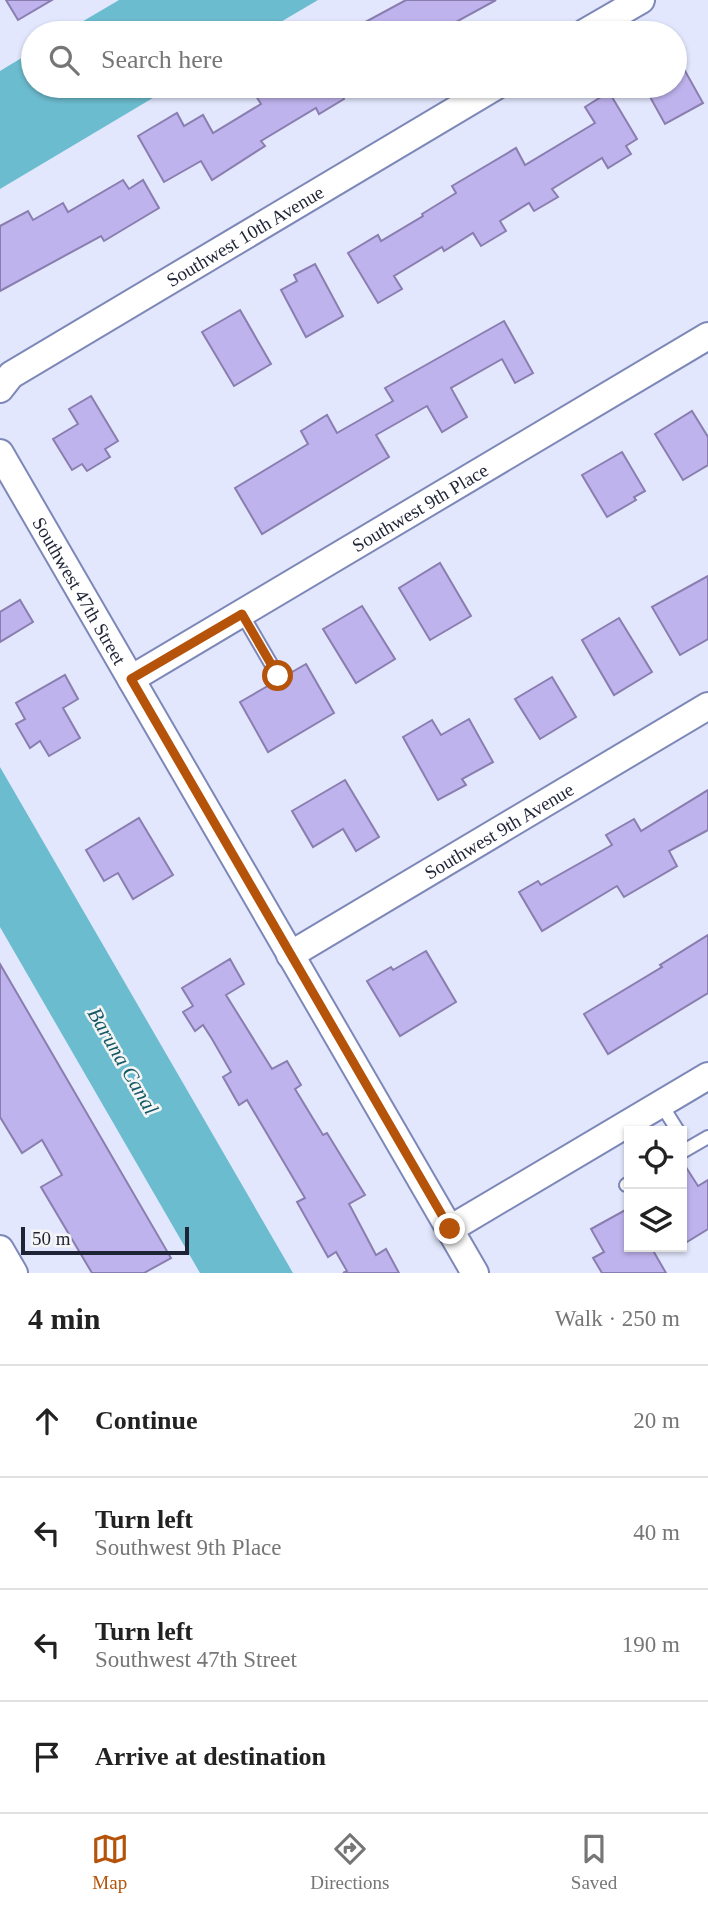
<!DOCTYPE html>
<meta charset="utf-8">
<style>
:root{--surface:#fff;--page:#f2f2f2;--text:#222;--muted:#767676;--line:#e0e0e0;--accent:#b45309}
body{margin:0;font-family:Georgia,serif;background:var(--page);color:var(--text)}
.controls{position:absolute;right:21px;bottom:21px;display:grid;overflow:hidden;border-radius:0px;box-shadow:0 2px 5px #0004}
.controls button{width:63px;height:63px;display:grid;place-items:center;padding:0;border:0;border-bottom:2px solid var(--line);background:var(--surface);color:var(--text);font:35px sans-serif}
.scale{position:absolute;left:21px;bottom:18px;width:168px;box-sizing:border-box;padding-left:7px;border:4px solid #1f2336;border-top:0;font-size:19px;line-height:24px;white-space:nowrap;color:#1f2336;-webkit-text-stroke:5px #f5f5f5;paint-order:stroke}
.stop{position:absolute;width:21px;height:21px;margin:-16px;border:5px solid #b45309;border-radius:50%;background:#fff}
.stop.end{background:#b45309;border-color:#fff;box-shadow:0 2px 7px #0008}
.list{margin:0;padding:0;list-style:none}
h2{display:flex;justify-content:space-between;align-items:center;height:91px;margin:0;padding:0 28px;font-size:30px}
h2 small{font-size:23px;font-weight:400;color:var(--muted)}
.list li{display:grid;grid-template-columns:46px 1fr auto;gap:21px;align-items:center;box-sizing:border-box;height:112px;padding:0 28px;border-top:2px solid var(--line)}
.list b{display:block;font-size:26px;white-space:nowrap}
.list p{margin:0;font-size:23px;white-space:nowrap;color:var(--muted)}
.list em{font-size:23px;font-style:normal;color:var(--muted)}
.icon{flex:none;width:38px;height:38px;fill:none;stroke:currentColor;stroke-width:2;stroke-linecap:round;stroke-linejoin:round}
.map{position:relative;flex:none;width:708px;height:1273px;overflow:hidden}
.search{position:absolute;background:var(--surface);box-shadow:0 2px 5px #0004;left:21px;right:21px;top:21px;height:77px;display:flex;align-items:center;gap:18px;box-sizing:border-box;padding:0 24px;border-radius:38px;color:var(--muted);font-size:26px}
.sheet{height:539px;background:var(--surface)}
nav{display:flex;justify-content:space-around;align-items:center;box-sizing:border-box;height:98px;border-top:2px solid var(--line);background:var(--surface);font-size:19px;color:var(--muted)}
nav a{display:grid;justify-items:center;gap:4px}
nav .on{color:var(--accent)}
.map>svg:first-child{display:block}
.water{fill:#6cbccf}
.building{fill:#bfb3ed;stroke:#897eaf;stroke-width:2}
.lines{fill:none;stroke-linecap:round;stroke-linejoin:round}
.lane-casing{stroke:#7d88b8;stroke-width:16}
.street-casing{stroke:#7d88b8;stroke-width:30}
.lane{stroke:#fff;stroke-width:12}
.street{stroke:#fff;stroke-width:26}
.route{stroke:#b45309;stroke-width:9}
.labels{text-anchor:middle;stroke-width:5;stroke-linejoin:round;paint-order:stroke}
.street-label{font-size:19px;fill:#1f2336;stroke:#f5f5f5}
.water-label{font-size:21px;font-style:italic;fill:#145866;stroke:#f5f5f5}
</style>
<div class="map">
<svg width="708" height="1273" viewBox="0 0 708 1273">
<rect width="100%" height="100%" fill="#e2e7fd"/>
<g class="water">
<path d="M119 0H318L262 33H63Z"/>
<path d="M33 51V86H173L0 189V71Z"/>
<path d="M0 767 293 1273H200L0 927Z"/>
</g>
<g class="building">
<path d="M6 0H52L18 20Z"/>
<path d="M406 0H496L436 33H345Z"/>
<path d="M675 53 703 103 665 124 644 86H675Z"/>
<path d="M267 86H336L344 99 319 114 316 108 261 141 265 146 212 180 201 161 164 182 138 136 177 113 184 126 203 115 213 133 261 104 254 93Z"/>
<path d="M609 92 637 139 626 146 631 154 608 168 602 158 552 189 558 197 534 211 529 203 500 221 506 231 481 246 473 233 444 251 442 247 394 276 402 289 378 303 348 253 378 235 381 241 423 216 422 214 456 193 452 186 516 148 525 165 595 123 585 107Z"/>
<path d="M123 180 129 189 143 180 159 208 104 241 101 236 0 291V226L28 211 33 220 63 203 68 212Z"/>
<path d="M315 264 343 316 306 337 281 290 297 281 294 275Z"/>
<path d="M240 310 271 364 234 386 202 332Z"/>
<path d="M504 321 533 373 515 383 502 359 451 388 467 417 442 432 427 406 376 435 389 457 262 534 235 488 308 444 301 431 327 415 337 433 393 401 385 388Z"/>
<path d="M91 396 118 441 105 449 110 457 87 471 82 464 72 470 53 439 78 424 69 409Z"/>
<path d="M692 411 708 437V465L683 480 655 434Z"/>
<path d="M622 452 645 491 634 497 636 500 607 517 582 475Z"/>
<path d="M440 563 471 616 430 640 399 588Z"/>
<path d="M708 576V639L680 655 652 607Z"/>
<path d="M20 600 33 622 0 642V612Z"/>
<path d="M362 606 395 659 356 683 323 629Z"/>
<path d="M619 618 652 672 614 695 582 640Z"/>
<path d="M306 664 334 713 268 752 240 702 273 683 282 684 287 675Z"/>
<path d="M65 675 78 699 63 708 80 738 49 756 40 741 30 748 16 724 25 719 16 703Z"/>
<path d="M552 677 576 717 540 739 515 699Z"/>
<path d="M469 719 493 762 462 779 466 785 438 800 403 737 432 720 441 735Z"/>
<path d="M345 780 379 837 356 851 343 829 313 847 292 811Z"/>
<path d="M708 790V830L669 851 677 866 624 897 617 886 542 931 519 892 538 881 541 885 612 845 606 835 634 819 641 831Z"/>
<path d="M139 818 173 875 133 899 118 873 104 881 86 850Z"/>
<path d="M708 935V993L608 1054 584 1014 662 967 660 965Z"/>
<path d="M426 951 456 1002 400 1036 367 981 391 967 393 970Z"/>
<path d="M230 959 244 984 226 995 272 1069 287 1061 301 1085 295 1089 323 1135 327 1133 365 1195 349 1204 376 1255 386 1249 399 1273H343L347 1271 336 1252 328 1257 297 1202 305 1198 247 1100 239 1105 223 1077 231 1072 212 1039 203 1025 195 1031 183 1012 193 1006 182 988Z"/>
<path d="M0 964 171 1258 144 1273H92L41 1187 62 1175 42 1140 22 1153 0 1117Z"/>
<path d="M682 1161 698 1186 708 1180V1229L682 1245Z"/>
<path d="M629 1208V1247H651L666 1273H602L593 1258 604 1252 591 1229Z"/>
</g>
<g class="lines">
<defs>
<g id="lane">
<path d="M242 614 278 676"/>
<path d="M661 1104 678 1131"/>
<path d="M682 1152 708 1137"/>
<path d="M626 1185 629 1183"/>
</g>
<g id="street">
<path d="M584 33 641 0"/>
<path id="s1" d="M0 389 11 375 496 86"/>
<path id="s2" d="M0 453 475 1273"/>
<path id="s3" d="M131 679 708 336"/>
<path id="s4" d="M290 955 708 706"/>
<path d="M450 1229 708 1076"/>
<path d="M0 1249 14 1273"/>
</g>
</defs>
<use href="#lane" class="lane-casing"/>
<use href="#street" class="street-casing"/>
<use href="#lane" class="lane"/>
<use href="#street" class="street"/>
</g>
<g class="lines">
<path class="route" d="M278 676 242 614 131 679 450 1229"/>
</g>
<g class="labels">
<g class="street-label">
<text dy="7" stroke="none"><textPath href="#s1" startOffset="290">Southwest 10th Avenue</textPath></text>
<text dy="7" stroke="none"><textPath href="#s3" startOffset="336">Southwest 9th Place</textPath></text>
<text dy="7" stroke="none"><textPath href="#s2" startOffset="159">Southwest 47th Street</textPath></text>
<text dy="7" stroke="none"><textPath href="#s4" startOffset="243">Southwest 9th Avenue</textPath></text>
</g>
<g class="water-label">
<text transform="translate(123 1061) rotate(60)" y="7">Baruna Canal</text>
</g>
</g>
</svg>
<div class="controls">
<button><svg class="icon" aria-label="locate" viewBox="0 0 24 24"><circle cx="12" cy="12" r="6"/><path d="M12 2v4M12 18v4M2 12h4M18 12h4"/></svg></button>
<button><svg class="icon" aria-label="layers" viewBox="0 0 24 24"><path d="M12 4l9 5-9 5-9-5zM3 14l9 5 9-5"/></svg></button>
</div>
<div class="scale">50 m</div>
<div class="stop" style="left:278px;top:676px"></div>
<div class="stop end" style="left:450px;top:1229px"></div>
<div class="search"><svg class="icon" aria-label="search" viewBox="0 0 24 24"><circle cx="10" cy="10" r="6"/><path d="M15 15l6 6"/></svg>Search here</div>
</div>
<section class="sheet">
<h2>4 min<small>Walk · 250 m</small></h2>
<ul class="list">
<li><svg class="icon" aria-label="ahead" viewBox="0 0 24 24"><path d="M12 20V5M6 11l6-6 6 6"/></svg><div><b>Continue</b></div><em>20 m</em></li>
<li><svg class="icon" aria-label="left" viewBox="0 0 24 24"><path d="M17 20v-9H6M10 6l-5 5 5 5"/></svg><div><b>Turn left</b><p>Southwest 9th Place</p></div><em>40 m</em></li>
<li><svg class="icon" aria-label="left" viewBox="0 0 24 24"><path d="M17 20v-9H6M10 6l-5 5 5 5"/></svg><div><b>Turn left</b><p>Southwest 47th Street</p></div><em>190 m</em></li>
<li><svg class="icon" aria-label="arrive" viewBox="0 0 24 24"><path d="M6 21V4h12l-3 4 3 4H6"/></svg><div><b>Arrive at destination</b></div></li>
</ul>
</section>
<nav>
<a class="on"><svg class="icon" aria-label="map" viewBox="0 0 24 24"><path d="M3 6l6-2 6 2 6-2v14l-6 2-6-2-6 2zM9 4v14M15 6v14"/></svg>Map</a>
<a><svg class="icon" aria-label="directions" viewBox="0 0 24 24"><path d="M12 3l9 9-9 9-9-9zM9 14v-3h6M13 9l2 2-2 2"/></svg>Directions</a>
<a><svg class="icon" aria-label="saved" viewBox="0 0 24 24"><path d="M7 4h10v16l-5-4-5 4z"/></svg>Saved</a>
</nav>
